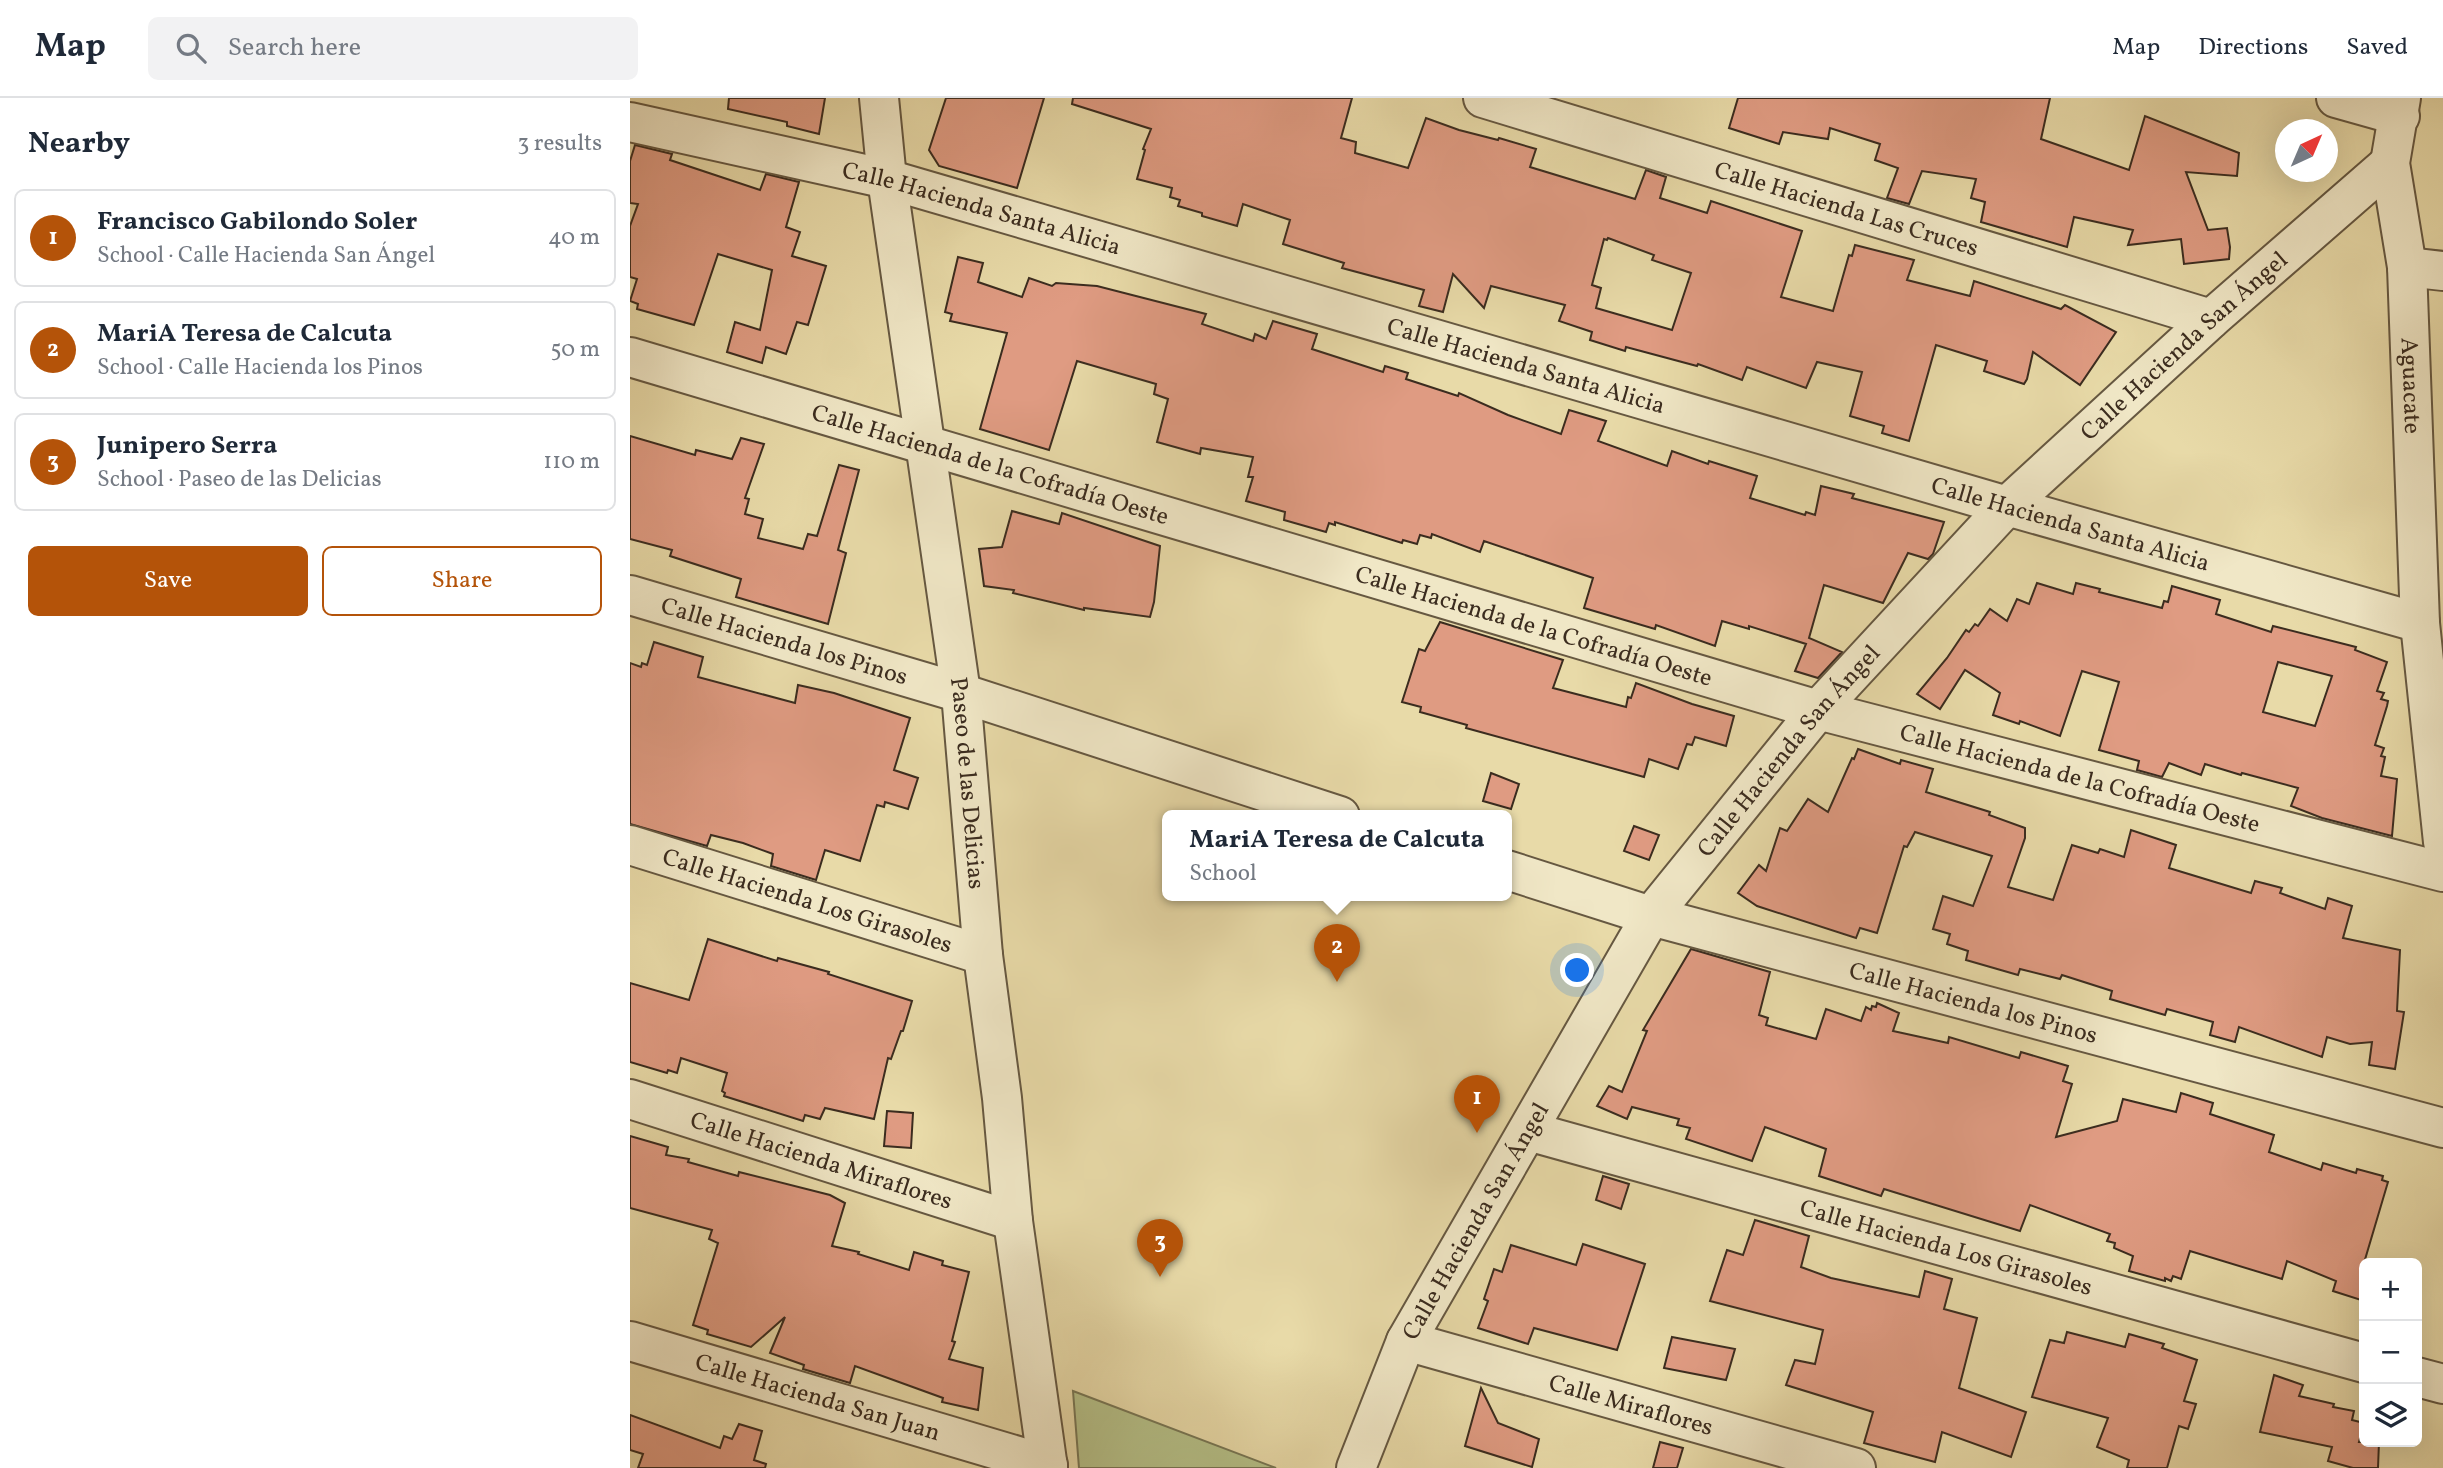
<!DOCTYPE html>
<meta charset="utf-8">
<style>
:root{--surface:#fff;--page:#f2f2f3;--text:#1f2937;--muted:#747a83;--line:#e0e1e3;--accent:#b45309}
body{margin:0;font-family:Vollkorn,serif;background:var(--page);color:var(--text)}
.controls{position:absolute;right:21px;bottom:21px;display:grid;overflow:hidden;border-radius:10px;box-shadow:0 7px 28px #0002}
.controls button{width:63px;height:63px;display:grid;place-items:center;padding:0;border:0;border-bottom:2px solid var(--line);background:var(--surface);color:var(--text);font:35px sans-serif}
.compass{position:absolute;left:1645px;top:21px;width:63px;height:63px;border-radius:50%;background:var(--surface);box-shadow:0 7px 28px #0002;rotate:44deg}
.you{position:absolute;left:948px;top:873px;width:24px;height:24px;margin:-18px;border:5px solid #fff;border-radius:50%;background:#1a73e8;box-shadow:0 0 0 10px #1a73e833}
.badge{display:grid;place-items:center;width:46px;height:46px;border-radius:50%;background:var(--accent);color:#fff;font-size:23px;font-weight:700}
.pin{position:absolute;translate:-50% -58px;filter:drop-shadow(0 2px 4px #0008)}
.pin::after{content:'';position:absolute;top:37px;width:24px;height:21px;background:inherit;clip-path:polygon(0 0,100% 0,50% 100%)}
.popup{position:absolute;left:532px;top:712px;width:350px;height:91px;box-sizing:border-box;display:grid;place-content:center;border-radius:10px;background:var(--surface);filter:drop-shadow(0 2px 5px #0005);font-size:23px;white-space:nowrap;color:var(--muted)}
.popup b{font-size:26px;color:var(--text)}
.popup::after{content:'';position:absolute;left:50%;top:100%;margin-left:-14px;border:14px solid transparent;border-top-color:var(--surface)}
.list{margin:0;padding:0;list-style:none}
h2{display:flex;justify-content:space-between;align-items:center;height:91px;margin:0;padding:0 28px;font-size:30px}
h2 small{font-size:23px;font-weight:400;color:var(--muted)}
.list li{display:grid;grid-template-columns:46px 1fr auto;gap:21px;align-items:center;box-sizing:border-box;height:98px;margin:0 14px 14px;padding:0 14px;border:2px solid var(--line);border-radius:10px}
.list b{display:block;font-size:26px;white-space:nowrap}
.list p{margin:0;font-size:23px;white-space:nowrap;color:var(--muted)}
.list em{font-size:23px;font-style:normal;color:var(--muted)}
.actions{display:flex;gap:14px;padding:21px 28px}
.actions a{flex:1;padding:16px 0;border:2px solid var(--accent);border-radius:10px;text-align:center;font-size:24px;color:var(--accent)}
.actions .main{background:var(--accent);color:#fff}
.icon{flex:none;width:38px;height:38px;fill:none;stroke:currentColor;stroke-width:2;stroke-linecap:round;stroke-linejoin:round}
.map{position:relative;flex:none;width:1813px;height:1370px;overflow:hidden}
header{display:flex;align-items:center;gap:42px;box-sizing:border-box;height:98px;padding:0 35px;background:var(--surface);border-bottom:2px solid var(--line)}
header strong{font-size:33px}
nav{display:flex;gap:38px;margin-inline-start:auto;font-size:24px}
.search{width:490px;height:63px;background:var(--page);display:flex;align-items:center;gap:18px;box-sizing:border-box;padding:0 24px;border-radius:10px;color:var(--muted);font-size:26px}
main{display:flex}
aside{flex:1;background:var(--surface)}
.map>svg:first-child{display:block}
.green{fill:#b5c088;stroke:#787654;stroke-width:2}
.building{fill:#df9b82;stroke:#3b2c1f;stroke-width:2;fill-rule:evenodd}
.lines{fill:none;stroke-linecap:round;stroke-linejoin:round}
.minor-casing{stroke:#665841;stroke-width:42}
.minor{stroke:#f0e7c6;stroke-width:38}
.labels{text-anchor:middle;stroke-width:5;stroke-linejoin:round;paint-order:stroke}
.street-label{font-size:24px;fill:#3b2c1f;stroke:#f0e7c6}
</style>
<header>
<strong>Map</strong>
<div class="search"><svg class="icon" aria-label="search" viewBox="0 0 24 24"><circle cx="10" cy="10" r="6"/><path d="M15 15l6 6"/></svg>Search here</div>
<nav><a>Map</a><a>Directions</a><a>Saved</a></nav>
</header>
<main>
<aside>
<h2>Nearby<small>3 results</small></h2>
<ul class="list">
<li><span class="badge">1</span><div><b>Francisco Gabilondo Soler</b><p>School · Calle Hacienda San Ángel</p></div><em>40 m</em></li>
<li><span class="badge">2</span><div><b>MariA Teresa de Calcuta</b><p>School · Calle Hacienda los Pinos</p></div><em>50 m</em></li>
<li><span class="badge">3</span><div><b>Junipero Serra</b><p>School · Paseo de las Delicias</p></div><em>110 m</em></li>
</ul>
<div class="actions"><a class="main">Save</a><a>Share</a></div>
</aside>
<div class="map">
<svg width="1813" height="1370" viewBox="0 0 1813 1370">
<rect width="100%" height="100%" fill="#e8daa8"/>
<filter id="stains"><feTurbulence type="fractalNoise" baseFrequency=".00286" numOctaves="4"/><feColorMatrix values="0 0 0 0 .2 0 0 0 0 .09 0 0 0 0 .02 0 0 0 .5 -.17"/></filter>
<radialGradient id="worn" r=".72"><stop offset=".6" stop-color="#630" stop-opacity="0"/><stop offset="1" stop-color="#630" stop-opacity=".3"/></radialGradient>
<path class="green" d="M443 1293 646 1370H449Z"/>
<g class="building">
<path d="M99 0H195L189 36 157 28V24L98 11Z"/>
<path d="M316 0H414L387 90 309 68 299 52Z"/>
<path d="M443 0H722L711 40 726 44 725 55 778 70 796 20 829 32 868 42 869 40 906 51 900 69 1005 101 1016 72 1036 79 1030 100 1077 115 1081 103 1172 133 1151 199 1203 213 1219 157 1222 158 1225 147 1284 162 1277 182 1340 198 1344 183 1431 211 1435 207 1486 234 1450 287 1403 254 1397 281 1394 286 1354 273 1357 263 1306 247 1279 343 1252 335 1254 328 1220 318 1232 274 1187 264 1176 290 1117 269 1112 282 1068 266 1067 268 996 249 995 253 960 242 962 234 929 223 935 207 861 188 854 210 823 176 813 214 789 208 794 192 712 170 714 165 653 146 660 122 613 106 607 128 572 118V115L548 108 550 102 540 99 542 90 507 81 515 52 513 51 521 31 442 6ZM978 140 1024 157 1022 162 1061 175 1042 232 966 210 971 190 962 187 974 141 977 142Z"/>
<path d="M1108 0H1420L1411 41 1499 72 1515 18 1609 55 1607 78 1556 74 1578 132 1597 130 1600 149 1599 161 1554 166 1551 141 1498 147 1503 132 1444 119 1437 149 1351 124 1355 104 1341 100 1346 81 1292 73 1279 106 1257 100 1268 70 1245 62 1250 46 1200 30 1198 41 1153 34 1149 46 1099 30Z"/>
<path d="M5 47 42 56 40 62 130 92 136 76 169 84 156 129 170 134 162 158 196 168 178 227 167 224 156 256 136 249 132 265 97 254 105 224 130 232 142 172 88 156 64 227 7 211 8 206 0 203 7 181 0 179V128L8 106 0 105V63Z"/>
<path d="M328 159 353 165 348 184 392 199 399 180 422 188 426 185 467 188 576 216 572 226 623 243 625 236 636 241 643 223 687 236 682 251 753 274 755 268 778 275 776 281 828 298 829 295 878 317 931 336 939 312 976 323 968 343 1037 368 1042 353 1078 366 1079 363 1127 378 1120 400 1175 417 1176 414 1185 417 1191 388 1224 396 1222 400 1314 424 1303 456 1298 461 1278 455 1253 505 1194 487 1179 540 1212 554 1188 580 1165 573 1176 546 1119 528V531L1092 523 1085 548 1026 527 1025 531 954 510 963 480 854 443 850 454 802 436 801 440 790 437 787 446 773 442 772 445 705 424V427L699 425 696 434 654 422 655 414 616 403 623 379H618L623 359 571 350 570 356 527 344 538 301 524 296 526 286 447 263 419 352 350 331 377 235 320 223 322 216 315 214Z"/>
<path d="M0 338 65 357 66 352 102 361 111 340 134 346 115 400 119 401 115 416 133 421 128 440 173 451 178 436 187 438 209 367 229 372 208 452 216 455 198 526 106 499 111 481 40 458 42 452 0 441Z"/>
<path d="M382 413 429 426 432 415 530 448 524 504 520 519 454 510V512L383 495 384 492 354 488 349 451 372 449Z"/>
<path d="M1407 485 1443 496 1446 485 1470 491 1469 494 1532 510 1534 503 1538 504 1542 488 1590 502 1586 516 1641 534 1643 528 1726 549 1725 552 1757 564 1747 593 1754 595 1751 601 1758 603 1757 608 1745 647 1754 650 1751 658 1755 659 1751 678 1767 681 1762 738 1692 720 1661 708 1668 690 1612 675 1611 677 1575 666 1571 677 1539 665 1532 679 1507 672 1509 663 1469 652 1489 584 1452 573 1430 638 1390 623 1389 626 1363 617 1370 595 1335 572 1310 611 1287 596 1317 560 1336 532 1339 534 1345 526 1348 528 1360 511 1377 523 1387 501 1399 506ZM1648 564 1702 578 1685 628 1633 614Z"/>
<path d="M810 524 933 562 923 590 996 609 998 599 1001 600 1006 585 1062 606 1104 618 1096 648 1065 639 1062 647 1057 646 1048 671 1019 661 1014 679 836 630 837 627 790 614 791 609 772 604 789 551 795 553Z"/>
<path d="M24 544 73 559 68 579 165 605 168 587 204 595 280 620 264 672 288 680 278 711 255 704 254 709 247 707 230 763 195 752 186 782 141 768 143 756 113 745 81 737 77 748 0 726V565L11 569 12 565 17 567Z"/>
<path d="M1228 651 1270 666 1271 662 1303 671 1296 694 1360 714 1359 717 1395 730V740L1378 789 1423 802 1442 747 1468 755 1470 751 1494 759 1501 732 1546 747 1539 770 1621 795 1625 783 1652 790 1650 795 1695 811 1698 800 1722 808 1713 840 1770 852 1767 913 1774 914 1765 971 1739 967 1742 944 1720 946 1697 939 1692 959 1609 929 1605 944 1580 937 1583 924 1537 911 1535 917 1480 901 1482 893 1432 877 1430 881 1390 871 1388 877 1336 862 1338 853 1317 846 1320 836 1303 831 1313 798 1343 808 1362 758 1285 734 1277 749 1274 748 1247 835 1230 830 1226 840 1127 808 1108 795 1129 767 1136 773 1150 730 1157 733 1178 701 1198 714 1222 660 1224 661Z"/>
<path d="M861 675 889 686 881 711 853 703Z"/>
<path d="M1004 728 1029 737 1019 762 994 753Z"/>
<path d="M78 841 147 863 148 860 199 874 198 876 282 903 273 933H271L261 961 258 960 244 1021 195 1010 190 1021 175 1017 173 1023 94 998 95 995 92 993 97 975 51 960 47 975 38 972 37 975 0 964V885L59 902Z"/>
<path d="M1061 851 1140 874 1129 917 1138 920 1136 927 1186 941 1196 911 1231 923 1236 909 1241 912 1242 908 1246 909 1247 905 1269 915 1263 933 1318 945 1319 939 1389 960 1391 954 1438 968 1433 983 1442 986 1426 1039 1487 1023 1493 1001 1546 1014 1551 995 1583 1005 1580 1016 1644 1037 1639 1054 1691 1072 1693 1065 1726 1075 1727 1071 1753 1078 1752 1082 1758 1084 1734 1165V1203L1703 1193 1706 1183 1657 1163 1652 1181 1560 1153 1551 1181 1543 1178 1541 1183 1535 1180V1183L1499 1173 1503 1158 1484 1150 1485 1145 1477 1143 1480 1136 1400 1107 1390 1133 1254 1091 1251 1098 1189 1078 1196 1051 1135 1029 1122 1063 1056 1041 1060 1030 1047 1027 1049 1021 1002 1009 997 1021 967 1008 979 988 992 994 1017 933 1013 932Z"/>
<path d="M257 1013 283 1015 281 1050 254 1048Z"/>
<path d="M0 1038 38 1049 36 1057 59 1061 58 1064 108 1078 109 1074 200 1097 215 1105 202 1148 229 1154 228 1156 279 1172 284 1154 313 1163 312 1167 339 1174 322 1243 325 1244 319 1261 353 1270 348 1312 312 1304 313 1300 225 1268 220 1285 173 1271 174 1267 140 1255 155 1219 121 1249 77 1236 78 1232 63 1227 88 1145 79 1141 82 1132 0 1110Z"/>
<path d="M973 1078 999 1086 991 1111 966 1102Z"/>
<path d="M1125 1122 1179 1138 1171 1169 1201 1180 1289 1199 1295 1173 1322 1181 1314 1211 1347 1220 1329 1290 1396 1314 1381 1359 1312 1334 1305 1364 1234 1345 1243 1314 1156 1287 1165 1262 1185 1266 1193 1232 1080 1203 1097 1152 1113 1157Z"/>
<path d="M953 1146 1015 1166 987 1252 904 1230 898 1246 848 1230 858 1203 854 1201 864 1171 872 1174 881 1147 946 1167Z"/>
<path d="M1437 1234 1495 1249 1499 1236 1534 1246 1532 1250 1567 1262 1554 1303 1566 1306 1558 1331 1549 1328 1537 1370H1497L1499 1362 1467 1349 1478 1320 1402 1299 1420 1242 1434 1245Z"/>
<path d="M1042 1239 1105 1251 1096 1282 1034 1270Z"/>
<path d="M1644 1277 1673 1287 1669 1298 1704 1306 1703 1309 1724 1313 1722 1322 1734 1325 1729 1344H1749L1748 1370H1723L1698 1363 1702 1349 1630 1334Z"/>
<path d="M851 1290 868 1325 909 1341 902 1369 835 1348Z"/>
<path d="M0 1317 90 1350 94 1338 102 1341 109 1326 132 1333 124 1362 136 1366 135 1370H8L13 1356 0 1352Z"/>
<path d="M1030 1344 1053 1350 1047 1370H1023Z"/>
</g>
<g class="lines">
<defs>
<g id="minor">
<path id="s1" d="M249 0 257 81 331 595 353 857 372 1000 383 1123 418 1370"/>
<path id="s2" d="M853 0 1581 221"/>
<path d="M1706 0 1770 18"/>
<path id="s3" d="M1771 0 1760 65 1777 169 1790 525 1813 744"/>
<path id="s4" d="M0 24 257 81 1377 408 1790 525"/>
<path d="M1777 169 1813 173"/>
<path id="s5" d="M0 259 1188 612 1813 774"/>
<path id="s6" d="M0 497 331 595 710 718"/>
<path id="s7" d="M0 747 353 857"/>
<path id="s8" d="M877 772 1021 818 1813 1030"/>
<path id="s9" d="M0 1001 383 1123"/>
<path id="s10" d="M898 1033 1734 1265"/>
<path id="s11" d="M0 1243 418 1367"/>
<path id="s12" d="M776 1243 1226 1370"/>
<path d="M1787 1279 1813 1286"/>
<path id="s13" d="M726 1370 776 1243 1021 818 1188 612 1377 408 1581 221 1760 65"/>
</g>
</defs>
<use href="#minor" class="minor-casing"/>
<use href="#minor" class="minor"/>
</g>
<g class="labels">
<g class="street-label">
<text dy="8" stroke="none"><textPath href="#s2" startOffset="380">Calle Hacienda Las Cruces</textPath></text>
<text dy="8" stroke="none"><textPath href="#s4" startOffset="362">Calle Hacienda Santa Alicia</textPath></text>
<text dy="8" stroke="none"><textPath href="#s13" startOffset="1409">Calle Hacienda San Ángel</textPath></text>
<text dy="8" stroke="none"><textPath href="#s4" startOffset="929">Calle Hacienda Santa Alicia</textPath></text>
<text dy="8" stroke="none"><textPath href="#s3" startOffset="290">Aguacate</textPath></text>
<text dy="8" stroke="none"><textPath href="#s5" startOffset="376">Calle Hacienda de la Cofradía Oeste</textPath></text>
<text dy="8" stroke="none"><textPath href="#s4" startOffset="1496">Calle Hacienda Santa Alicia</textPath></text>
<text dy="8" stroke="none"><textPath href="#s5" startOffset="943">Calle Hacienda de la Cofradía Oeste</textPath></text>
<text dy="8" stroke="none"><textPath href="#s6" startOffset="161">Calle Hacienda los Pinos</textPath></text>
<text dy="8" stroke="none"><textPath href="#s13" startOffset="842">Calle Hacienda San Ángel</textPath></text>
<text dy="8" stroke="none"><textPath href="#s5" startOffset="1510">Calle Hacienda de la Cofradía Oeste</textPath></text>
<text dy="8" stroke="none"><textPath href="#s1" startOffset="691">Paseo de las Delicias</textPath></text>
<text dy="8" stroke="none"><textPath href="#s7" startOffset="186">Calle Hacienda Los Girasoles</textPath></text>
<text dy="8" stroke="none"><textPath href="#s8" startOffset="485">Calle Hacienda los Pinos</textPath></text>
<text dy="8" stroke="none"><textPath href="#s9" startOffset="201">Calle Hacienda Miraflores</textPath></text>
<text dy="8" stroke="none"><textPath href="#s13" startOffset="275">Calle Hacienda San Ángel</textPath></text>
<text dy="8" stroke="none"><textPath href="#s10" startOffset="434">Calle Hacienda Los Girasoles</textPath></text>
<text dy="8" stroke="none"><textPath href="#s11" startOffset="196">Calle Hacienda San Juan</textPath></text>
<text dy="8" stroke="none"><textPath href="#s12" startOffset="234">Calle Miraflores</textPath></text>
</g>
</g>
<rect width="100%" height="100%" filter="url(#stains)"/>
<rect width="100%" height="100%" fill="url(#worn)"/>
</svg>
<div class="controls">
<button>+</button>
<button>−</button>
<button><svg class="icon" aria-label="layers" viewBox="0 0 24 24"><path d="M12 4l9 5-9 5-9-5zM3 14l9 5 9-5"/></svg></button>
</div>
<svg class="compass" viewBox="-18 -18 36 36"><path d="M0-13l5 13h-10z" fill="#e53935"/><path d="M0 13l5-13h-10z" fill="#747a83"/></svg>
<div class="you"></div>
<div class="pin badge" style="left:847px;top:1035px">1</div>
<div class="pin badge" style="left:707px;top:884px">2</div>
<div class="popup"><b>MariA Teresa de Calcuta</b>School</div>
<div class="pin badge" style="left:530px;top:1179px">3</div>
</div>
</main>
